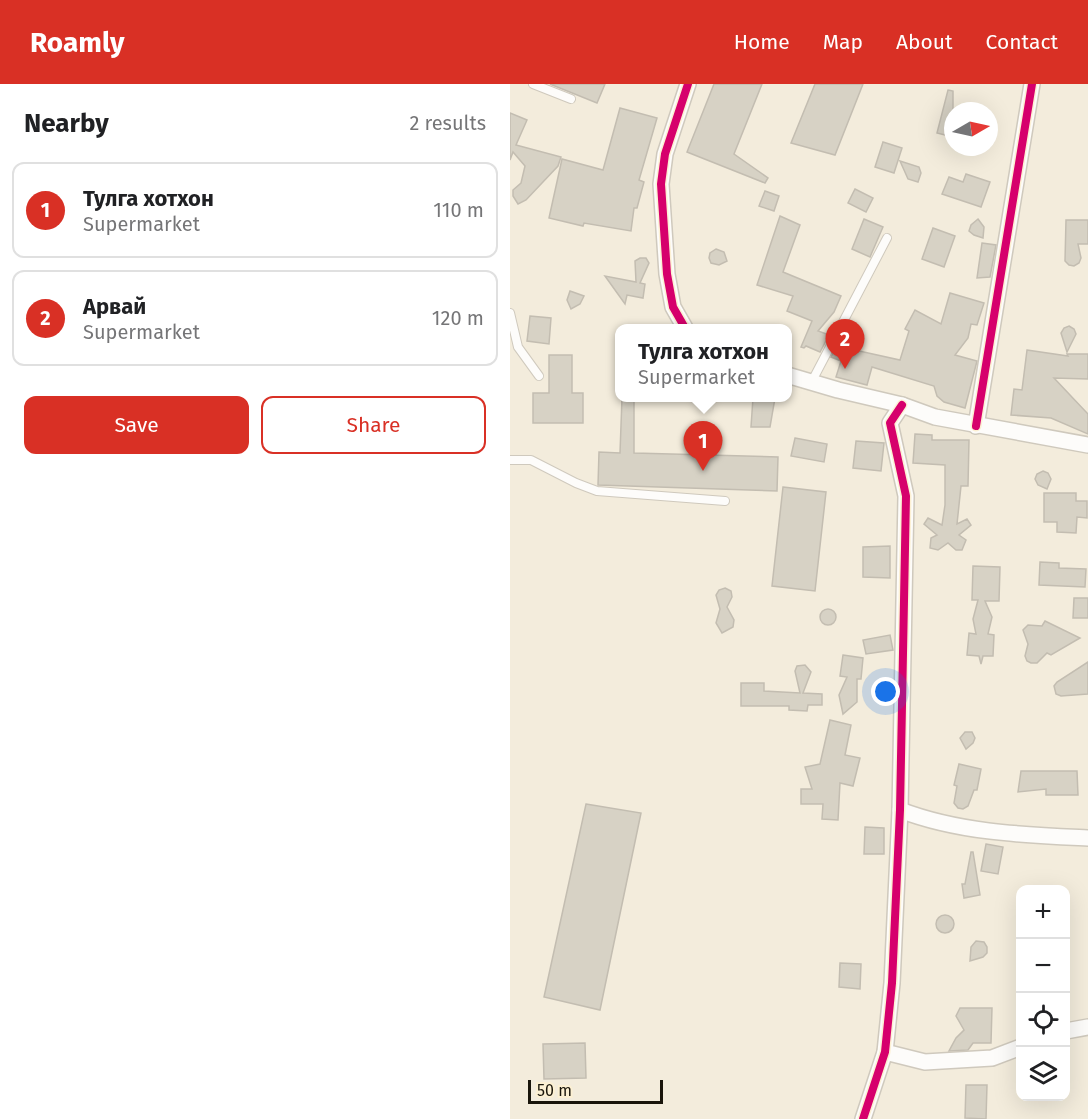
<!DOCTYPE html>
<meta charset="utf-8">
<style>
:root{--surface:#fff;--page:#f2f2f2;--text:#202124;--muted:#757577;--line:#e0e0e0;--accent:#d93025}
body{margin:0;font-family:"Fira Sans",sans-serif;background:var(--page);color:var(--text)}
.controls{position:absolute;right:18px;bottom:18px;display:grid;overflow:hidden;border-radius:12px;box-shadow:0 6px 24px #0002}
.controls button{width:54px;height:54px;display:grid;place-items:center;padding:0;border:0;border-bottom:2px solid var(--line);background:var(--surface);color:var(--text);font:30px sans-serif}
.compass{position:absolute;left:434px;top:18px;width:54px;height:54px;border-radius:50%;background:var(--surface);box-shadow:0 6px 24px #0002;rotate:81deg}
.scale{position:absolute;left:18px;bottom:15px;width:135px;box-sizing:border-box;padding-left:6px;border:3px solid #19150b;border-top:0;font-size:16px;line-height:21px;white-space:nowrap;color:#19150b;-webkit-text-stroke:4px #fcf0d3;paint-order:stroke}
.you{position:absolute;left:376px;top:608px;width:21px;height:21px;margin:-15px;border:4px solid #fff;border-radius:50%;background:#1a73e8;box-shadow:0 0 0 9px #1a73e833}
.badge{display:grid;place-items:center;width:39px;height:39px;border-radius:50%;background:var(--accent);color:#fff;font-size:20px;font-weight:700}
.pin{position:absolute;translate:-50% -50px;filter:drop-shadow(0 2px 3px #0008)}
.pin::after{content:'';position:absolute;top:32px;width:21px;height:18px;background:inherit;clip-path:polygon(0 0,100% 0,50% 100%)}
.popup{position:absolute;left:105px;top:240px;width:177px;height:78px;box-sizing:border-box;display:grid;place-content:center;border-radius:12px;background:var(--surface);filter:drop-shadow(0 2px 4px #0005);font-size:20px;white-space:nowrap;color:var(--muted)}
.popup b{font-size:22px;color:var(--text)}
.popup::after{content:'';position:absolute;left:50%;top:100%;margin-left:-12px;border:12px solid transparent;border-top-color:var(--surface)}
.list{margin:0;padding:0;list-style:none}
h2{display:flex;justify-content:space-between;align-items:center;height:78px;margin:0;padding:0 24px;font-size:26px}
h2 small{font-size:20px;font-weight:400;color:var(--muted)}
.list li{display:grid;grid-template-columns:39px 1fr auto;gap:18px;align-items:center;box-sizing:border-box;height:96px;margin:0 12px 12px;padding:0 12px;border:2px solid var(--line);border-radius:12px}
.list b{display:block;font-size:22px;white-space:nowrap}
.list p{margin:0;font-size:20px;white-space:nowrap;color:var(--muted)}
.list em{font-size:20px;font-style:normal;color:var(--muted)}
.actions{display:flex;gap:12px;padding:18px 24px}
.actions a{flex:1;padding:14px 0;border:2px solid var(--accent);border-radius:12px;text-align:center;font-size:21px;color:var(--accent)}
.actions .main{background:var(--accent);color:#fff}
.icon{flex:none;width:33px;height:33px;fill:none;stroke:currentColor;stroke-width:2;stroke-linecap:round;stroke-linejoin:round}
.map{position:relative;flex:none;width:578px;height:1035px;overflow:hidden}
header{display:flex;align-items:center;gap:36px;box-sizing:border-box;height:84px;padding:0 30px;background:var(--accent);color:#fff}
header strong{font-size:28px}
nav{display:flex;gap:33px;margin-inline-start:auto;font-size:21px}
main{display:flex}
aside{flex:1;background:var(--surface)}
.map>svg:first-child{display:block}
.building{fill:#d7d2c5;stroke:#c3bdb1;stroke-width:1.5}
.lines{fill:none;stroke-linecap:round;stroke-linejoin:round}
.service-casing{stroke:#cfc9bd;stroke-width:10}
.minor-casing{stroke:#cfc9bd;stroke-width:18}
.service{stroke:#fdfcfa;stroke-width:8}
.minor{stroke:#fdfcfa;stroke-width:15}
.cycleway-casing{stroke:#fcf0d3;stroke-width:11}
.cycleway{stroke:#d6006c;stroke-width:8}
</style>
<header>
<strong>Roamly</strong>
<nav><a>Home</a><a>Map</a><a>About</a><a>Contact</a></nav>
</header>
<main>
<aside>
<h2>Nearby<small>2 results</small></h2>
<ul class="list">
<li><span class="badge">1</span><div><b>Тулга хотхон</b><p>Supermarket</p></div><em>110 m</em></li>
<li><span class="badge">2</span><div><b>Арвай</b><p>Supermarket</p></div><em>120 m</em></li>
</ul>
<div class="actions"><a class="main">Save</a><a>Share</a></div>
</aside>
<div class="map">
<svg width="578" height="1035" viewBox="0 0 578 1035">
<rect width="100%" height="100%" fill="#f3ecdc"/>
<g class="building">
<path d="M40 0H95L87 19Z"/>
<path d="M204 0H252L224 70 258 94 255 99 177 68Z"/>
<path d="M305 0H353L325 71 281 59Z"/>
<path d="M438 6 443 7V53L427 49Z"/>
<path d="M110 24 147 34 129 96 134 98 127 124H124L121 147 74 139 73 142 39 134 52 75 93 86Z"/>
<path d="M0 29 17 36 6 61 51 73 48 82 16 116 8 120 3 112V106L11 99 15 82 3 68 0 76Z"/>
<path d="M373 58 392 64 384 89 365 83Z"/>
<path d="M390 77 409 83 411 89 408 98 398 95Z"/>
<path d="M456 90 480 98 471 123 432 110 439 93 453 98Z"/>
<path d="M345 105 363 114 356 128 338 119Z"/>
<path d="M255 107 269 112 264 127 249 122Z"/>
<path d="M270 132 290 141 273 188 331 212 324 228 308 247 319 251 310 268 296 262 294 264 291 263 302 237 277 227 283 212 247 201Z"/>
<path d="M354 135 373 143 360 173 342 165Z"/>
<path d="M468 135 474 143 473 154 464 151 459 147 461 141Z"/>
<path d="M556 136H578V160H568L571 174 569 179 564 182 559 181 555 177Z"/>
<path d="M423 144 445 152 434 183 412 175Z"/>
<path d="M472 159 486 161 480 193 467 194Z"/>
<path d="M206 165 214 168 217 177 209 181 201 179 199 174 200 169Z"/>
<path d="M130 174H136L139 179 130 199 135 200 133 214 117 211 115 220 95 192 126 198 125 177Z"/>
<path d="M60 207 74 212 70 220 61 225 57 216Z"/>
<path d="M440 209 474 219 467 241 461 240 458 254 445 271 467 277 455 324 434 318 427 312 424 302 362 283 357 301 326 293 331 277 321 273 327 262 390 276 399 247 395 245 405 226 431 240Z"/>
<path d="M20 232 41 234 39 260 17 257Z"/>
<path d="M559 242 564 245 566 250 557 268 551 249 554 244Z"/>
<path d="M517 266 558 272 557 270H578V295L544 294 578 330V350L541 334 501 331 504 305 512 306Z"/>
<path d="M39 271H62V309H73V339H23V309H39Z"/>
<path d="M112 314H124V369L268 373 267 407 88 401 89 368 110 369Z"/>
<path d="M243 314H265L260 343H241Z"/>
<path d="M405 350 422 351V356H459L458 402H451L447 440 457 435 461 441 449 451 456 456 452 466H446L438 459 428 466 420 464 421 454 427 451 414 440 418 434 432 441 435 421V381L403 379Z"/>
<path d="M285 354 317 360 314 378 281 372Z"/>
<path d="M346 357 374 359 371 387 343 384Z"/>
<path d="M533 387 538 389 541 395 537 405 528 401 525 395 527 390Z"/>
<path d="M273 403 316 408 305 507 262 502Z"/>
<path d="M534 409H566V417H577V434L567 433 566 449 547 448V438H534Z"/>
<path d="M380 462V494L353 493V463Z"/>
<path d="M530 478 549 479V484L576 485 575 503 529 501Z"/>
<path d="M463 482 490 483 489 517H475L482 533 478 550 484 551 483 572H473L471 580 469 572 457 571 459 549 466 550 463 535 468 516H462Z"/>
<path d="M215 504 221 507 222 513 217 523 224 536 223 543 212 549 206 539 210 525 206 511 209 506Z"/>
<path d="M564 514H578V534H563Z"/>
<circle cx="318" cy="533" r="8"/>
<path d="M535 537 570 554 541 571 537 569 527 579H521L517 577 515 572 518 560 513 546 518 541 532 542Z"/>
<path d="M380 551 383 566 356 570 353 556Z"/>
<path d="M333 571 353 574 351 595H347V618L333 630 329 611 337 593 330 592Z"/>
<path d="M578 578V610L551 612 546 610 544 602 547 598Z"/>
<path d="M295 581 301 588 293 609 312 610V621H298L297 627 279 626V622H231V599H254V607L290 609 285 587 287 582Z"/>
<path d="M320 636 341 641 335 671 350 674 343 702 330 699 328 736 312 735 313 720H291V705H302L295 683 310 680Z"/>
<path d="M455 648H462L465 654 463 659 456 665 450 654Z"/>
<path d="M449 680 471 685 467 706H464L458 722 453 725 448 724 444 719 447 702 444 701Z"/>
<path d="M511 687H567L568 711H536V705L508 708Z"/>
<path d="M76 720 131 729 90 926 34 913Z"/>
<path d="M355 743 374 744V770H354Z"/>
<path d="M476 760 493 763 488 790 471 787Z"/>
<path d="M461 768H463L470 811 454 814 452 800H455Z"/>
<circle cx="435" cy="840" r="9"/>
<path d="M466 857 474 858 477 863V869L473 873 460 877 461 863Z"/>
<path d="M330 879 351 880 350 905 329 903Z"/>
<path d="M450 924H482L481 959H463L458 966 439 967 446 954 454 946 446 932Z"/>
<path d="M75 959 76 994 34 995 33 960Z"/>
<path d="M456 1001H477L476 1035 455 1034Z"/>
</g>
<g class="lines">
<defs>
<g id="service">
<path d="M23 0 61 15"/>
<path d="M0 229 8 263 29 292"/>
<path d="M301 299 377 154"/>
<path d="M0 376H21L66 399 87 407 215 417"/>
</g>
<g id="minor">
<path d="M175 244 163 223 157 190 151 100 155 70 178 0"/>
<path d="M277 291 328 306 392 321 425 333 578 361"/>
<path d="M466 342 522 0"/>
<path d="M390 726C450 749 515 751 578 754"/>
<path d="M556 947 578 943"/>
<path d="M375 968 415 978 482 974 511 963"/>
<path d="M353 1035 375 968 382 899 390 726 396 412 380 339 392 321"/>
</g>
</defs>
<use href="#service" class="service-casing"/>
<use href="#minor" class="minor-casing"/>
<use href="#service" class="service"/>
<use href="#minor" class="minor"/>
<defs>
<g id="cycleway">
<path d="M175 244 163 223 157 190 151 100 155 70 178 0"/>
<path d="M466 342 522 0"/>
<path d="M353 1035 375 968 382 899 390 726 396 412 380 339 392 321"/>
</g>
</defs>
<use href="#cycleway" class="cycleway-casing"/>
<use href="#cycleway" class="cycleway"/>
</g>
</svg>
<div class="controls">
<button>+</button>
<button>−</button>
<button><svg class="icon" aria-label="locate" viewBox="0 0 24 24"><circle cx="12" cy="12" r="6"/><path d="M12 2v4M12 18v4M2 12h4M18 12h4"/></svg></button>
<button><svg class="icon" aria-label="layers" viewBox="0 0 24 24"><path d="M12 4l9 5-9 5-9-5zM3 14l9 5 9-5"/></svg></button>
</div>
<svg class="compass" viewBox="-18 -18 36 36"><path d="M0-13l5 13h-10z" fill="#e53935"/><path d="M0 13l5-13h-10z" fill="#757577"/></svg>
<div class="scale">50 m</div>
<div class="you"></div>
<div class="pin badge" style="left:193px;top:387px">1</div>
<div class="popup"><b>Тулга хотхон</b>Supermarket</div>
<div class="pin badge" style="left:335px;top:285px">2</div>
</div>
</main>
